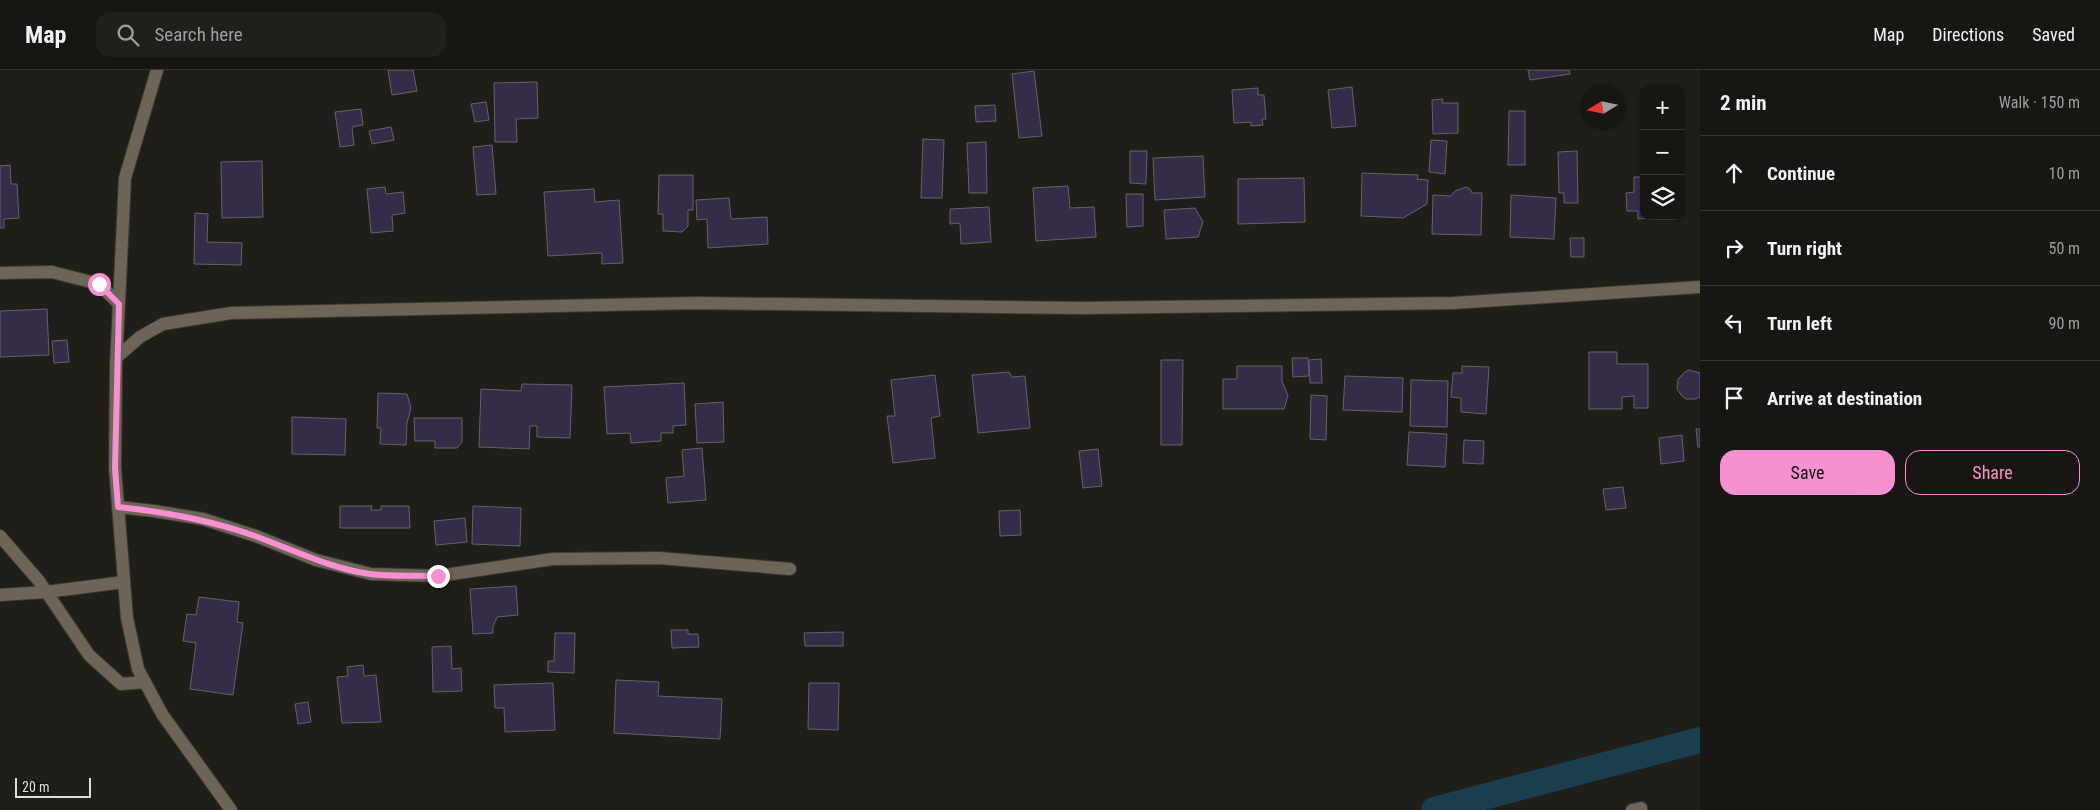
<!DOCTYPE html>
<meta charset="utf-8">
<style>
:root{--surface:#181613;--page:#211f1c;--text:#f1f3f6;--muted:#9f9fa0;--line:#363533;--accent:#f690d0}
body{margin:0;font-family:"Roboto Condensed",sans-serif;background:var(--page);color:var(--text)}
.controls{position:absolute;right:15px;top:15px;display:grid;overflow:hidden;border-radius:10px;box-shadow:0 1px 4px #0004}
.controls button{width:45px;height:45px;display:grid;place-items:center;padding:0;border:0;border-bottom:1px solid var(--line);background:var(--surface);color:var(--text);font:25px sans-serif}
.compass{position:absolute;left:1580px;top:15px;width:45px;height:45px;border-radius:50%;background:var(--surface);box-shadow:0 1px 4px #0004;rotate:260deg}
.scale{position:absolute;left:15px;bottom:12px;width:76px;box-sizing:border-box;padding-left:5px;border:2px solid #dfdedb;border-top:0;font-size:14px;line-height:18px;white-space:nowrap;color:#dfdedb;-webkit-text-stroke:4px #171510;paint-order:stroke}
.stop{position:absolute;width:15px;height:15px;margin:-11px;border:4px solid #f690d0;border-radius:50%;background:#fff}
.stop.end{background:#f690d0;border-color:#fff;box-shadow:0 1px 5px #0008}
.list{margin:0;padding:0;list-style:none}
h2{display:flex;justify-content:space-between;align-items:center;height:65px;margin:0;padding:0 20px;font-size:21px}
h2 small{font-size:16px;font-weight:400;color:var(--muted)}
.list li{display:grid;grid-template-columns:32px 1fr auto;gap:15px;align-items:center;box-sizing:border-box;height:75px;padding:0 20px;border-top:1px solid var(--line)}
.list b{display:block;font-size:19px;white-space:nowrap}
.list em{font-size:16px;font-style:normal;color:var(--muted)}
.actions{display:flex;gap:10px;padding:15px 20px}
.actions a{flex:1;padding:11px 0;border:1px solid var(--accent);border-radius:15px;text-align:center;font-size:18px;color:var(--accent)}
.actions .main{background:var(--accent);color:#111}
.icon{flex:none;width:28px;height:28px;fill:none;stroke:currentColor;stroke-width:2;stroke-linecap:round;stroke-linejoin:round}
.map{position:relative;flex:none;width:1700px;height:740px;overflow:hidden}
header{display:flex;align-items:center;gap:30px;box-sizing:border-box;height:70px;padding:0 25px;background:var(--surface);border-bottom:1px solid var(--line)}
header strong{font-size:24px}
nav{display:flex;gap:28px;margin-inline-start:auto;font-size:18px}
.search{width:350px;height:45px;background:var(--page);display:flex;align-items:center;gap:12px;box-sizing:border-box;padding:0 18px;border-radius:15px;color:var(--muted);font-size:19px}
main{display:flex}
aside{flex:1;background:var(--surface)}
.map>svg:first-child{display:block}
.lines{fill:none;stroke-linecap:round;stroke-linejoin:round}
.canal{stroke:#1b3e4f;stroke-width:26}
.building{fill:#362c48;stroke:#646268}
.minor-casing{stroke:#3b3934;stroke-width:14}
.minor{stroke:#6d6558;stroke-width:12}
.route{stroke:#f690d0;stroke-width:6}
</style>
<header>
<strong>Map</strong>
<div class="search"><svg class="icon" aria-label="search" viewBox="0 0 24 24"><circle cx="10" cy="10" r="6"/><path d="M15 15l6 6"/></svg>Search here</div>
<nav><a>Map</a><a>Directions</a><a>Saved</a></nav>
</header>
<main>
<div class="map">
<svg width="1700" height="740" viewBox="0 0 1700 740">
<rect width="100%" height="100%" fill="#201e19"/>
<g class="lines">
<path class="canal" d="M1434 740 1700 670"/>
</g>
<g class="building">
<path d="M388 0H413L417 21 392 25Z"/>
<path d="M1528 0H1569L1570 4 1530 10Z"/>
<path d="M1034 1 1042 66 1019 68 1012 4Z"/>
<path d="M537 12 538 48 516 49 517 72H495L494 13Z"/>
<path d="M1352 17 1356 56 1332 58 1328 20Z"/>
<path d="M1258 18V25H1264L1266 49H1262L1263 55 1251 56V52L1234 53 1232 20Z"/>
<path d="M1443 29 1442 33H1458V63L1433 64 1432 30Z"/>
<path d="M486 32 489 50 475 52 471 34Z"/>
<path d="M995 35 996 51 976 52 975 36Z"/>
<path d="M361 39 363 55 352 57 354 75 340 77 335 42Z"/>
<path d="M1509 41H1525V95H1508Z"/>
<path d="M391 57 394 70 372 74 369 61Z"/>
<path d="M923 69 944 70 942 128H921Z"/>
<path d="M1431 70 1447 71 1445 104 1429 102Z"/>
<path d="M986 72 987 123H969L967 73Z"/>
<path d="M492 75 496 124 477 125 473 77Z"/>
<path d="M1130 81H1147L1146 114 1130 113Z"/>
<path d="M1577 81 1578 133H1564V123H1559L1558 82Z"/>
<path d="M1203 86 1205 127 1155 130 1153 88Z"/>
<path d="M262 91 263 147 222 148 221 92Z"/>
<path d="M10 95 11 114H17L19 148 4 149V158H0V96Z"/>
<path d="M1362 103 1418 105 1417 109 1428 110 1427 134 1403 148 1361 146Z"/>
<path d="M659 105H693V140H688V156L682 162 663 161V144H658Z"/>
<path d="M1634 107H1644V146H1654V148L1638 149V141H1627L1626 123 1634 122Z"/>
<path d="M1304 108 1305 152 1238 154V109Z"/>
<path d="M1068 116 1070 138 1094 137 1096 167 1036 171 1033 118Z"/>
<path d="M385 117 386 124 403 122 405 143 392 145 393 161 371 163 367 119Z"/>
<path d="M1466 117 1470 119 1472 123H1482L1481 165 1432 164 1433 125 1451 126 1455 121Z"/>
<path d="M594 119 595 132 619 130 623 193 602 194V183L548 186 544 122Z"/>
<path d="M1126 124H1143V156L1127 157Z"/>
<path d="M1511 125 1556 128 1554 169 1510 167Z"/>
<path d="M729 128 731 149 767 147 768 174 708 178 707 149 697 150 696 130Z"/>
<path d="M989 137 991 172 961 174 960 153 950 154V139Z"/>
<path d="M1195 138 1203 152 1198 167 1166 169 1164 140Z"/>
<path d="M195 143 208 144 207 172 242 173 241 195 194 194Z"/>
<path d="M1570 168H1584V187H1571Z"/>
<path d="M47 239 49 285 0 287V241Z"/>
<path d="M67 270 69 292 54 293 52 271Z"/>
<path d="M1589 282H1617V294H1648V338H1634V326L1622 327V339H1589Z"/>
<path d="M1292 288H1308L1309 306 1293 307Z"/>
<path d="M1321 289 1322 313H1310L1309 290Z"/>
<path d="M1161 290H1183L1182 375H1161Z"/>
<path d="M1237 296H1282V311L1288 326 1284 339H1223V309H1237Z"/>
<path d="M1462 296 1489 297 1486 344 1461 342V328L1451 327 1453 303H1462Z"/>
<path d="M1689 300 1700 303V327L1695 329H1686L1682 326 1677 319 1678 309 1685 302Z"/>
<path d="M1009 302 1012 307 1025 306 1030 358 978 363 972 305Z"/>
<path d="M935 305 940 346 931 348 935 388 893 393 887 346H895L891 310Z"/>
<path d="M1345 306 1403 308 1402 342 1343 340Z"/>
<path d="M1411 310 1448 311 1447 357 1410 356Z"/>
<path d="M684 313 686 355 673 356V363H661V371L631 373 630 363 607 364 604 317Z"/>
<path d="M522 314 572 315 570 368 537 367V356H530L529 379 479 377 481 319 521 321Z"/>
<path d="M378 323 407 324 411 338 407 353 406 375 380 374 381 358H377Z"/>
<path d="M1311 325 1327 326 1326 370 1310 369Z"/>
<path d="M723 332 724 372 697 373 695 334Z"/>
<path d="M292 347 346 349 345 385 292 384Z"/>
<path d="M414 348H462V372L457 378H435V371H415Z"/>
<path d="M1696 359H1700V377H1698Z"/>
<path d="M1409 362 1447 364 1445 397 1407 395Z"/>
<path d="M1682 365 1684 391 1661 394 1659 368Z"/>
<path d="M1464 370 1484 371 1483 394 1463 393Z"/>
<path d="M702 378 706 430 668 433 666 408 684 406 682 380Z"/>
<path d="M1098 379 1102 416 1083 418 1079 381Z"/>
<path d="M1623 417 1626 438 1606 440 1603 419Z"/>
<path d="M340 436H372L371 440H381V436H409L410 458H340Z"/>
<path d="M473 436 521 438 520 476 472 474Z"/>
<path d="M1020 440 1021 465 1000 466 999 441Z"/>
<path d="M465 448 467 472 436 475 434 451Z"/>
<path d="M516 516 518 545 497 547 493 557V563L473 564 470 519Z"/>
<path d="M199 527 239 532 237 552 243 553 233 625 190 619 196 573 183 571 187 544 196 545Z"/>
<path d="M671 560H688V564H698L699 577 672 578Z"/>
<path d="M843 562V576H805L804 563Z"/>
<path d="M555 563H575L574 603 548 602V591H554Z"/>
<path d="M451 576 452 599 461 598 462 621 433 622 432 577Z"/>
<path d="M363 595 364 606 376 605 381 652 342 653 337 607 348 606 347 597Z"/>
<path d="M616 610 659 612 658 626 722 629 720 669 614 663Z"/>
<path d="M553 613 555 660 505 662 504 638H495L494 615Z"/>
<path d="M809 613H839L838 660 808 659Z"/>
<path d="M308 632 311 652 298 654 295 634Z"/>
</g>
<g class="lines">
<defs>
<g id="minor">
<path d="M157 0 125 108 116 295 115 398 127 548 138 599 162 644 231 740"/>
<path d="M0 203 52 202 99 214 119 234"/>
<path d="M117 287 140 267 163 254 231 243 696 233 1082 238 1454 233 1700 217"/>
<path d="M118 437 154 441 203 449 256 466 316 490 371 504 438 506 553 489 659 488 790 499"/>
<path d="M0 466 39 511 89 585 121 614 145 612"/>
<path d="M0 525 46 522 124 512"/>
<path d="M1632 740 1641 738V740"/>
</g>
</defs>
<use href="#minor" class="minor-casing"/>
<use href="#minor" class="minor"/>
</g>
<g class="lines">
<path class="route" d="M99 214 119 234 115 398 118 437C166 442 210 450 255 466 293 480 330 498 370 504 392 507 416 505 438 506"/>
</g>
</svg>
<div class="controls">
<button>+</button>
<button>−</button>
<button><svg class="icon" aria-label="layers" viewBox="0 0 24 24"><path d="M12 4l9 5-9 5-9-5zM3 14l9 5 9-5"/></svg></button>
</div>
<svg class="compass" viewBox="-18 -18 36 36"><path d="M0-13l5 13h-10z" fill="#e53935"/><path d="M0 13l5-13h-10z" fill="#9f9fa0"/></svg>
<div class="scale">20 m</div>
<div class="stop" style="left:99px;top:214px"></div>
<div class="stop end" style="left:438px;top:506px"></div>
</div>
<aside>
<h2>2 min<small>Walk · 150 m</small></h2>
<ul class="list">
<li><svg class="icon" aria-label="ahead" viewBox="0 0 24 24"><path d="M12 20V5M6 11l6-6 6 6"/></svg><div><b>Continue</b></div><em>10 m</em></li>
<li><svg class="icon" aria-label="right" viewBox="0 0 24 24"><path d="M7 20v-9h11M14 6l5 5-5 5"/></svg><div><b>Turn right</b></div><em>50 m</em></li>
<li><svg class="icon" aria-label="left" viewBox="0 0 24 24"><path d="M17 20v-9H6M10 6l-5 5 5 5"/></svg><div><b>Turn left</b></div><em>90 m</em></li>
<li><svg class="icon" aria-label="arrive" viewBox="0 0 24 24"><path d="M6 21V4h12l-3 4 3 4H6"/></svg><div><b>Arrive at destination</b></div></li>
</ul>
<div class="actions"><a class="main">Save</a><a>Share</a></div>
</aside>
</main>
